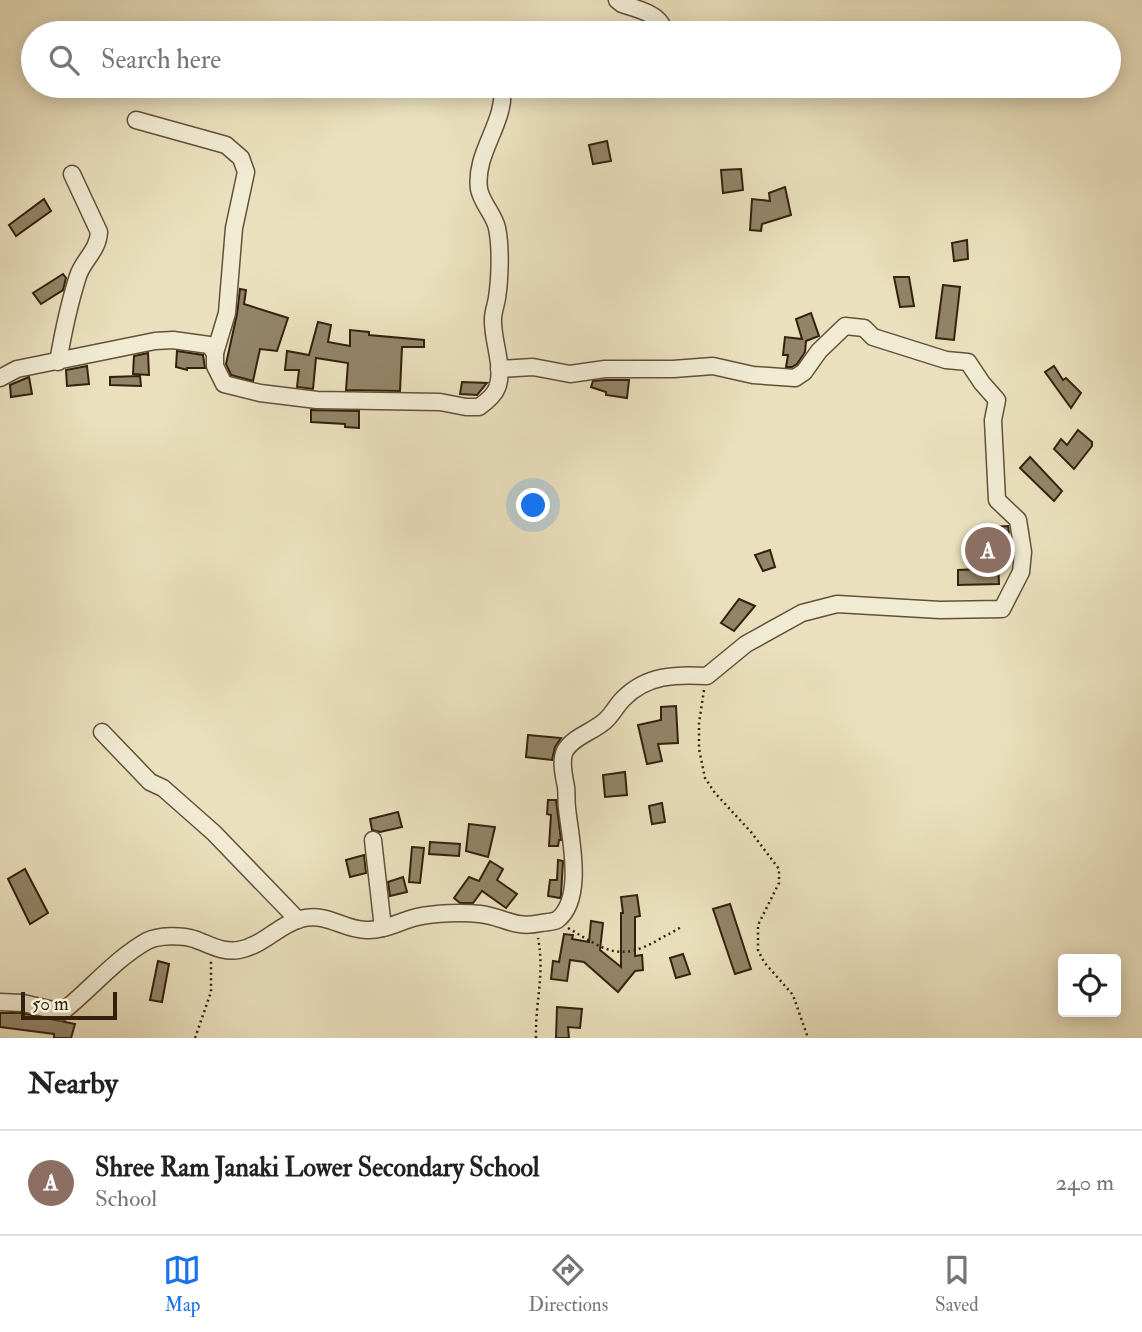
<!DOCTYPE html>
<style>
:root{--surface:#fff;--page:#f6f6f6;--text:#222;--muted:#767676;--line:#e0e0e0;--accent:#1a73e8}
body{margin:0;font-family:"IM FELL Double Pica",serif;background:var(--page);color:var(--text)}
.controls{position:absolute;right:21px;bottom:21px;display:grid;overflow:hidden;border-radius:7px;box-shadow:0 4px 18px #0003}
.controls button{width:63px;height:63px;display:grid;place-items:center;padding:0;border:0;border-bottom:2px solid var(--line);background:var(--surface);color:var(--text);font:35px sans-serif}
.scale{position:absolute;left:21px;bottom:18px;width:96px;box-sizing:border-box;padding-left:7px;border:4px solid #34210d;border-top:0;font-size:19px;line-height:24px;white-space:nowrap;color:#34210d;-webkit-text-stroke:5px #f1ebd4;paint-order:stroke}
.you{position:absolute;left:534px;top:506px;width:24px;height:24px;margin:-18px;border:5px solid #fff;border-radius:50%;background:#1a73e8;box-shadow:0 0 0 10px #1a73e833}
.badge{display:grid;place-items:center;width:46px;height:46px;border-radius:50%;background:var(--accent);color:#fff;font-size:23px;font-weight:700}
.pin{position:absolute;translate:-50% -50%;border:4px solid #fff;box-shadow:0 2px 7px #0006}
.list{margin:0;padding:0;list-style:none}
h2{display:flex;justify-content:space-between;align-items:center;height:91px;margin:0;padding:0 28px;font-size:30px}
h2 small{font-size:23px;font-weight:400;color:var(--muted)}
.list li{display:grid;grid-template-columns:46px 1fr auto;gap:21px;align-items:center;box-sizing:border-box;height:105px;padding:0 28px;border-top:2px solid var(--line)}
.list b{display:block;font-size:26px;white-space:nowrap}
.list p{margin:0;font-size:23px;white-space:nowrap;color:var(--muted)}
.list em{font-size:23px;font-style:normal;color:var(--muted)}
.icon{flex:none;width:38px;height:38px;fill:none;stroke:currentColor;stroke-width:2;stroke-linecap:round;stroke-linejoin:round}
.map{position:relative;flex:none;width:1142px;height:1038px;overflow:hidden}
.search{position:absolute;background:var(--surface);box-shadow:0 4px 18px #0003;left:21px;right:21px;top:21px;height:77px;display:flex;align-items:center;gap:18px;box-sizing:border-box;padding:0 24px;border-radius:38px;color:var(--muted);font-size:26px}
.sheet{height:196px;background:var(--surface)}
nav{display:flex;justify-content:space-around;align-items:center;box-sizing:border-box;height:98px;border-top:2px solid var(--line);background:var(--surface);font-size:19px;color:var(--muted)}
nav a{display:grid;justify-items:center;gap:4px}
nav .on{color:var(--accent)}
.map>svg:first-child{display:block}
.building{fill:#938469;stroke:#34210d;stroke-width:2}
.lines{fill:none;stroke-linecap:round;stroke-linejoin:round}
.street-casing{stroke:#625139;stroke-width:19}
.path{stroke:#34210d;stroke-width:2.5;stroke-dasharray:2 3.5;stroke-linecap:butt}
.street{stroke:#f1ebd4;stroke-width:16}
</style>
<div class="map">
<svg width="1142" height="1038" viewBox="0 0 1142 1038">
<rect width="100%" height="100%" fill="#eae0bd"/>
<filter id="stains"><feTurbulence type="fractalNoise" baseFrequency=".00286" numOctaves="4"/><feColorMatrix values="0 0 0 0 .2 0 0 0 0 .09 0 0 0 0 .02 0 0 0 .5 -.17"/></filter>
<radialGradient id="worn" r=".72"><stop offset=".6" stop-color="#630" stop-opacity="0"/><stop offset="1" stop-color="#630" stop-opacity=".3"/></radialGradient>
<g class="building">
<path d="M607 141 611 161 593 164 589 145Z"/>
<path d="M741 169 743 190 723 193 721 170Z"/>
<path d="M785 187 791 215 762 224 761 231 750 230 752 199 770 201 769 193Z"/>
<path d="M44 199 51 211 16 236 9 225Z"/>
<path d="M967 240 968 259 954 261 952 243Z"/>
<path d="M63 274 66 278 63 290 41 304 33 293Z"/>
<path d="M894 277H909L914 306 900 307Z"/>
<path d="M943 285 960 287 954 340 936 338Z"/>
<path d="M240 289 246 290 244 304 288 318 277 351 260 349 253 381 231 375 226 364 237 314Z"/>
<path d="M811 313 819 336 806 341 805 352 797 364 792 367H786L788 355H783L785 337 802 339 796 319Z"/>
<path d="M318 322 331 325 328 342 350 346V330L369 332V335L424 340V347H402L400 391 346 390 348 363 316 358 313 389 297 387 299 370H285L287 351 309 355Z"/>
<path d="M177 351 203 355 205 368H187V370L176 367Z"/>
<path d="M148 353 149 375 133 374 134 356Z"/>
<path d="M87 366 89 384 67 386 66 370Z"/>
<path d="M1054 366 1063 380 1066 378 1081 393 1071 408 1045 372Z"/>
<path d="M140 376 141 386 110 385V377Z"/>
<path d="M29 377 32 394 11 397 10 385Z"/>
<path d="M606 380H629L627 398 606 395V392L591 387 593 381Z"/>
<path d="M462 382 487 383 477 395 460 394Z"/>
<path d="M311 410 359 411V428L345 427V424L311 422Z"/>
<path d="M1078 430 1092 442V446L1074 469 1054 449 1061 439 1067 445Z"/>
<path d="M1030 457 1062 491 1054 501 1020 468Z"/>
<path d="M1008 526 1012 557 995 558 993 527Z"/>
<path d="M770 550 775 567 763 571 755 555Z"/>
<path d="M998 561 999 584 958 585V570L983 569V562Z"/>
<path d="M739 599 755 606 734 631 721 623Z"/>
<path d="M676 706 678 743 658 744 662 761 647 764 638 725 661 720V707Z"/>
<path d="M528 735 561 738 555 747 552 760 526 757Z"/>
<path d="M625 772 627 795 605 797 603 775Z"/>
<path d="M548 800H556L561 840H559L558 846H549L551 815 547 814Z"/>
<path d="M662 803 665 822 652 824 649 806Z"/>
<path d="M398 812 402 827 380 832 372 830 370 819Z"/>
<path d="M469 824 495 827 488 857 466 851Z"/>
<path d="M430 842 460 844 459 856 429 854Z"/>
<path d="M412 847 424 848 420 883 409 882Z"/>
<path d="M364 855 366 873 350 877 346 860Z"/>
<path d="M558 860 563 861 561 895 560 898 548 896 550 880H557Z"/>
<path d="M490 861 503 869 497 880 517 894 506 908 482 891 473 903H460L454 898 469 877 479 881Z"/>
<path d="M25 869 48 913 30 924 8 879Z"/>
<path d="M403 877 407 892 390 896 388 882Z"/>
<path d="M637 895 640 916 635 917V956L642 955 643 970 635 971 618 992 584 962 570 960 567 981 551 979 553 961 559 962 564 934 573 935 572 939 589 942 591 921 603 923 600 950 621 967V913H623L621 897Z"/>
<path d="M730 904 751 969 735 974 713 909Z"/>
<path d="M683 954 690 974 676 978 670 958Z"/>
<path d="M158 961 169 964 162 1002 150 1000Z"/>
<path d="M557 1007 582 1009 580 1028 568 1027 569 1038H556Z"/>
<path d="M0 1013H22L75 1024 71 1038H54V1034L0 1027Z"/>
</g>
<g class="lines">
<defs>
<g id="street">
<path d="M617 0 622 4C637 9 663 14 664 33"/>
<path d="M136 120 226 145 241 158 246 172 234 228 227 313 215 353"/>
<path d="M58 362C63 333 69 304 78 276 83 260 98 251 99 232L72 174"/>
<path d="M0 378 17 369 155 341 173 340 209 345 215 353V366L224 384 260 393 317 400 440 402 466 407H479C486 402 494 396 497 388 505 367 492 341 493 319 493 312 496 305 497 298 500 278 501 247 497 228 494 214 482 204 479 189 474 152 507 122 502 86"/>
<path d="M102 732 150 782 163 788 214 833 298 920"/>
<path d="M373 840 383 928"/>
<path d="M0 1002 23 1003 62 1012C90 990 115 959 147 941 159 935 181 935 194 939 209 944 222 953 239 950 262 946 279 925 300 919 329 912 340 929 366 930 384 931 400 921 417 917 435 913 462 912 480 914 505 917 514 929 541 923 546 922 553 922 557 920 585 899 570 837 567 808 566 801 567 794 566 787 564 776 560 761 565 751 573 736 596 731 607 719 613 713 617 705 623 699 646 675 676 674 707 676L746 644 802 613 837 604 940 610 1002 609 1021 572 1023 552 1018 520 997 500 993 420 997 400 982 383 968 362 946 360 873 337 864 328 845 326 819 351 804 372 795 378 753 375 713 366 673 369H605L570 374 533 367 499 369"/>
</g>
</defs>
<use href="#street" class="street-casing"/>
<g class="path">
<path d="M704 690 699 723V749L705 778 715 793 751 832 779 869V883L758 925V950L764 962 793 995 808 1038"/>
<path d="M568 928C604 949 618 963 658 940 666 935 674 932 681 927"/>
<path d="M195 1038 211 992V960"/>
<path d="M536 1038C535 1002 545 975 538 938"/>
</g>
<use href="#street" class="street"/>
</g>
<rect width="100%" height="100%" filter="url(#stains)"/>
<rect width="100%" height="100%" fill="url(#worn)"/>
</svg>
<div class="controls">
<button><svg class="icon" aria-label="locate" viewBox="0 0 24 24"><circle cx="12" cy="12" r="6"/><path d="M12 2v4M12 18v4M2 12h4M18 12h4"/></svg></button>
</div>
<div class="scale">50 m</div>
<div class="you"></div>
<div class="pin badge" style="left:988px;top:550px;background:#8d6e63">A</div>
<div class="search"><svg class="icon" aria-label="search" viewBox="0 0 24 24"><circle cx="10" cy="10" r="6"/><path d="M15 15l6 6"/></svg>Search here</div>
</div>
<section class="sheet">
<h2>Nearby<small></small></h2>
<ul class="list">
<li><span class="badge" style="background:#8d6e63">A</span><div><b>Shree Ram Janaki Lower Secondary School</b><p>School</p></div><em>240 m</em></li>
</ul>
</section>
<nav>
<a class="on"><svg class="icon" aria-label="map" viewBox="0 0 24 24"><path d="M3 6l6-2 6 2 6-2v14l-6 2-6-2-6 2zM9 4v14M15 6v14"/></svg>Map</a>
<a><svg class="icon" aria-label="directions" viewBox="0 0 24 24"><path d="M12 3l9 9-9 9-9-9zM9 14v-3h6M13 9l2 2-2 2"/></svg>Directions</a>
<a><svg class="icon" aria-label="saved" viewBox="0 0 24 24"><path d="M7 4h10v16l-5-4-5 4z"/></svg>Saved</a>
</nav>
